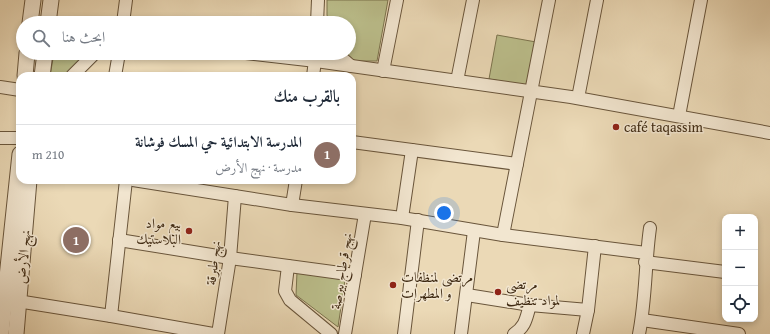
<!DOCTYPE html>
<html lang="ar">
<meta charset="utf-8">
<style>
:root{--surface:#fff;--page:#f2f2f3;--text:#1f2937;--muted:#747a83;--line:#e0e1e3;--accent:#8f2418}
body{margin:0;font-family:"Gentium Book Plus",Amiri,serif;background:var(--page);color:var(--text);direction:rtl}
.controls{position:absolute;right:12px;bottom:12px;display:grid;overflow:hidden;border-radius:8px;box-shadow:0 2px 6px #0003}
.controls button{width:36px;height:36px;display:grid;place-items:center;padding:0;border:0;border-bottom:1px solid var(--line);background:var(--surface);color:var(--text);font:20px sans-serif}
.you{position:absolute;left:444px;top:213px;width:14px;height:14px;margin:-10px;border:3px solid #fff;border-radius:50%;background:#1a73e8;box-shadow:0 0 0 6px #1a73e833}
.badge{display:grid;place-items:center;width:26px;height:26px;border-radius:50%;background:var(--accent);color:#fff;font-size:13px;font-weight:700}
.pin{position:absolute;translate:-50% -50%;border:2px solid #fff;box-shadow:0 1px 4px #0006}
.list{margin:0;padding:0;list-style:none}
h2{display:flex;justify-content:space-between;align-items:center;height:52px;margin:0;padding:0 16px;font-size:17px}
h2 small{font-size:13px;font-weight:400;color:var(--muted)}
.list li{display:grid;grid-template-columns:26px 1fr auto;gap:12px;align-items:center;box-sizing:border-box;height:60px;padding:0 16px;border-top:1px solid var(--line)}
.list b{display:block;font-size:15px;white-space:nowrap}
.list p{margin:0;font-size:13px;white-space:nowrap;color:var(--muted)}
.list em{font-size:13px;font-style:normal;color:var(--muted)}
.icon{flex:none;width:22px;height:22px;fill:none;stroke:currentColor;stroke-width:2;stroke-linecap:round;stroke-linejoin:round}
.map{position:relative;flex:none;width:770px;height:334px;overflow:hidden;direction:ltr}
.search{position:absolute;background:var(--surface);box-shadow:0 2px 6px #0003;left:16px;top:16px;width:340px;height:44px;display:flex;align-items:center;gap:10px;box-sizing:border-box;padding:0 14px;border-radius:22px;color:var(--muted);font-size:15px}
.panel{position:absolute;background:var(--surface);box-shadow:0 2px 6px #0003;left:16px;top:72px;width:340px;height:112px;border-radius:12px;direction:rtl}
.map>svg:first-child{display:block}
.green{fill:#bbbe8b;stroke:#7c744e}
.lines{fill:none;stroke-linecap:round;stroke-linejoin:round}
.minor-casing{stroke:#69553b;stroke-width:14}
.tertiary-casing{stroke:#69553b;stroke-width:17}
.minor{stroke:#f2e6d0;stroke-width:12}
.tertiary{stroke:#f2e6d0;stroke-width:15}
.poi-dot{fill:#8f2418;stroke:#f2e6d0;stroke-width:1.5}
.labels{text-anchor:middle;stroke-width:3;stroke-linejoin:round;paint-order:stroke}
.poi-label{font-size:14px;fill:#3e2912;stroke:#f2e6d0;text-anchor:start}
.street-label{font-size:14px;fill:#3e2912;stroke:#f2e6d0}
</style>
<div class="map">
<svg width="770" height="334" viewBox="0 0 770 334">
<rect width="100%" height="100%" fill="#ebd9b6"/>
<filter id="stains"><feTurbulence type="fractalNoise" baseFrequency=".005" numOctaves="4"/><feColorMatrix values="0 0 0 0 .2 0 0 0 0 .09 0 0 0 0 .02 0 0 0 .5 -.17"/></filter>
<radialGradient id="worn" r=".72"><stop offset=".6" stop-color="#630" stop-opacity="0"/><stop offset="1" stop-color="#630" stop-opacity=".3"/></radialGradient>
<g class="green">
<path d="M327 0H388L377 61H350L344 53H349V23H329L327 15Z"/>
<path d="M497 35 536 42 529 86 489 79Z"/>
<path d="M54 53H86L64 76H50Z"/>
<path d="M297 272 345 280 338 327 296 295Z"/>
</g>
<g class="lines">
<defs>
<g id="minor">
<path d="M123 23 126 0"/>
<path d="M317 23 318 0"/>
<path d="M246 53 316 61 571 97 770 133"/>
<path d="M336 53 351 66"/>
<path d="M383 71 397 0"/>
<path d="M72 76 95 53"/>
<path d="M115 76 119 53"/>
<path d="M313 76 316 53"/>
<path d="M457 81 473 0"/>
<path d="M0 87 20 90"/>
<path d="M578 98 597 0"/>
<path d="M679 116 701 0"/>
<path d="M0 138H20"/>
<path d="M352 142 517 164"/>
<path d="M133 180 292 205 402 218 503 235 646 253"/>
<path d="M292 205 296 180"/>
<path d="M402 218 412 150"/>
<path d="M503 235 549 0"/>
<path d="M119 240 230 258 355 275"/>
<path d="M645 262 725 272"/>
<path d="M288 266 285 291 290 300 331 334"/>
<path d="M467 295 530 305 588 310"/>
<path d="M11 300 111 316 213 334"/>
<path d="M111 316 126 180"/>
<path d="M642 320 739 334"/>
<path d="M218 334 230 258 235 196"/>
<path d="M345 334 365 214"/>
<path d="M404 334 418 220"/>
<path d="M461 334 474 231"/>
<path d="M514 334C526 326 526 318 530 305"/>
<path d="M583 334 588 310 595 246"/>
<path d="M639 334C646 299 645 263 650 228"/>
</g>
<g id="tertiary">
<path d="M30 23 33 0"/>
<path d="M48 23 51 0"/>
<path d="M25 76 27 53"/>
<path d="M42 76 45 53"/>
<path d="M1 334 20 154"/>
<path d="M16 334 29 180"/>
</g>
</defs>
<use href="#minor" class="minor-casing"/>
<use href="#tertiary" class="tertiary-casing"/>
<use href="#minor" class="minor"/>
<use href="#tertiary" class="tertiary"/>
</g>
<g class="poi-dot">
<circle cx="616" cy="127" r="4"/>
<circle cx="189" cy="231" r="4"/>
<circle cx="393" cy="285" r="4"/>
<circle cx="498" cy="292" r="4"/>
</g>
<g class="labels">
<g class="poi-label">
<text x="624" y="132">café taqassim</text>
<text x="181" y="228" text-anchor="end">بيع مواد<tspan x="181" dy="16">البلاستيك</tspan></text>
<text x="401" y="282">مرتضى لمنظفات<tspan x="401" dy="16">و المطهرات</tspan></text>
<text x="506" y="289">مرتضى<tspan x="506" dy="16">لمواد تنظيف</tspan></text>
</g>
<g class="street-label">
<text transform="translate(23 257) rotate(-85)" y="5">نهج الأرض</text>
<text transform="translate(213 263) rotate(-83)" y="5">نهج طبرقة</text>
<text transform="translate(341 271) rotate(-81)" y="5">نهج قرطاج بيرصة</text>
</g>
</g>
<rect width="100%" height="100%" filter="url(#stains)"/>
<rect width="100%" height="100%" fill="url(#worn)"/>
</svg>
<div class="controls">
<button>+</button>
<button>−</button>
<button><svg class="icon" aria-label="locate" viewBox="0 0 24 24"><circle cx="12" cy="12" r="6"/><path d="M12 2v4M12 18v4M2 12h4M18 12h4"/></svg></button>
</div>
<div class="you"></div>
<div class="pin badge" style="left:76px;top:240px;background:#8d6e63">1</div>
<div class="search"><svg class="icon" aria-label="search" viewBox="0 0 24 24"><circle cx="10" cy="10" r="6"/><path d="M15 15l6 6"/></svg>ابحث هنا</div>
<section class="panel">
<h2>بالقرب منك<small></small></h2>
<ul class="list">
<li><span class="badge" style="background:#8d6e63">1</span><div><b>المدرسة الابتدائية حي المسك فوشانة</b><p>مدرسة · نهج الأرض</p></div><em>210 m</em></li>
</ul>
</section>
</div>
